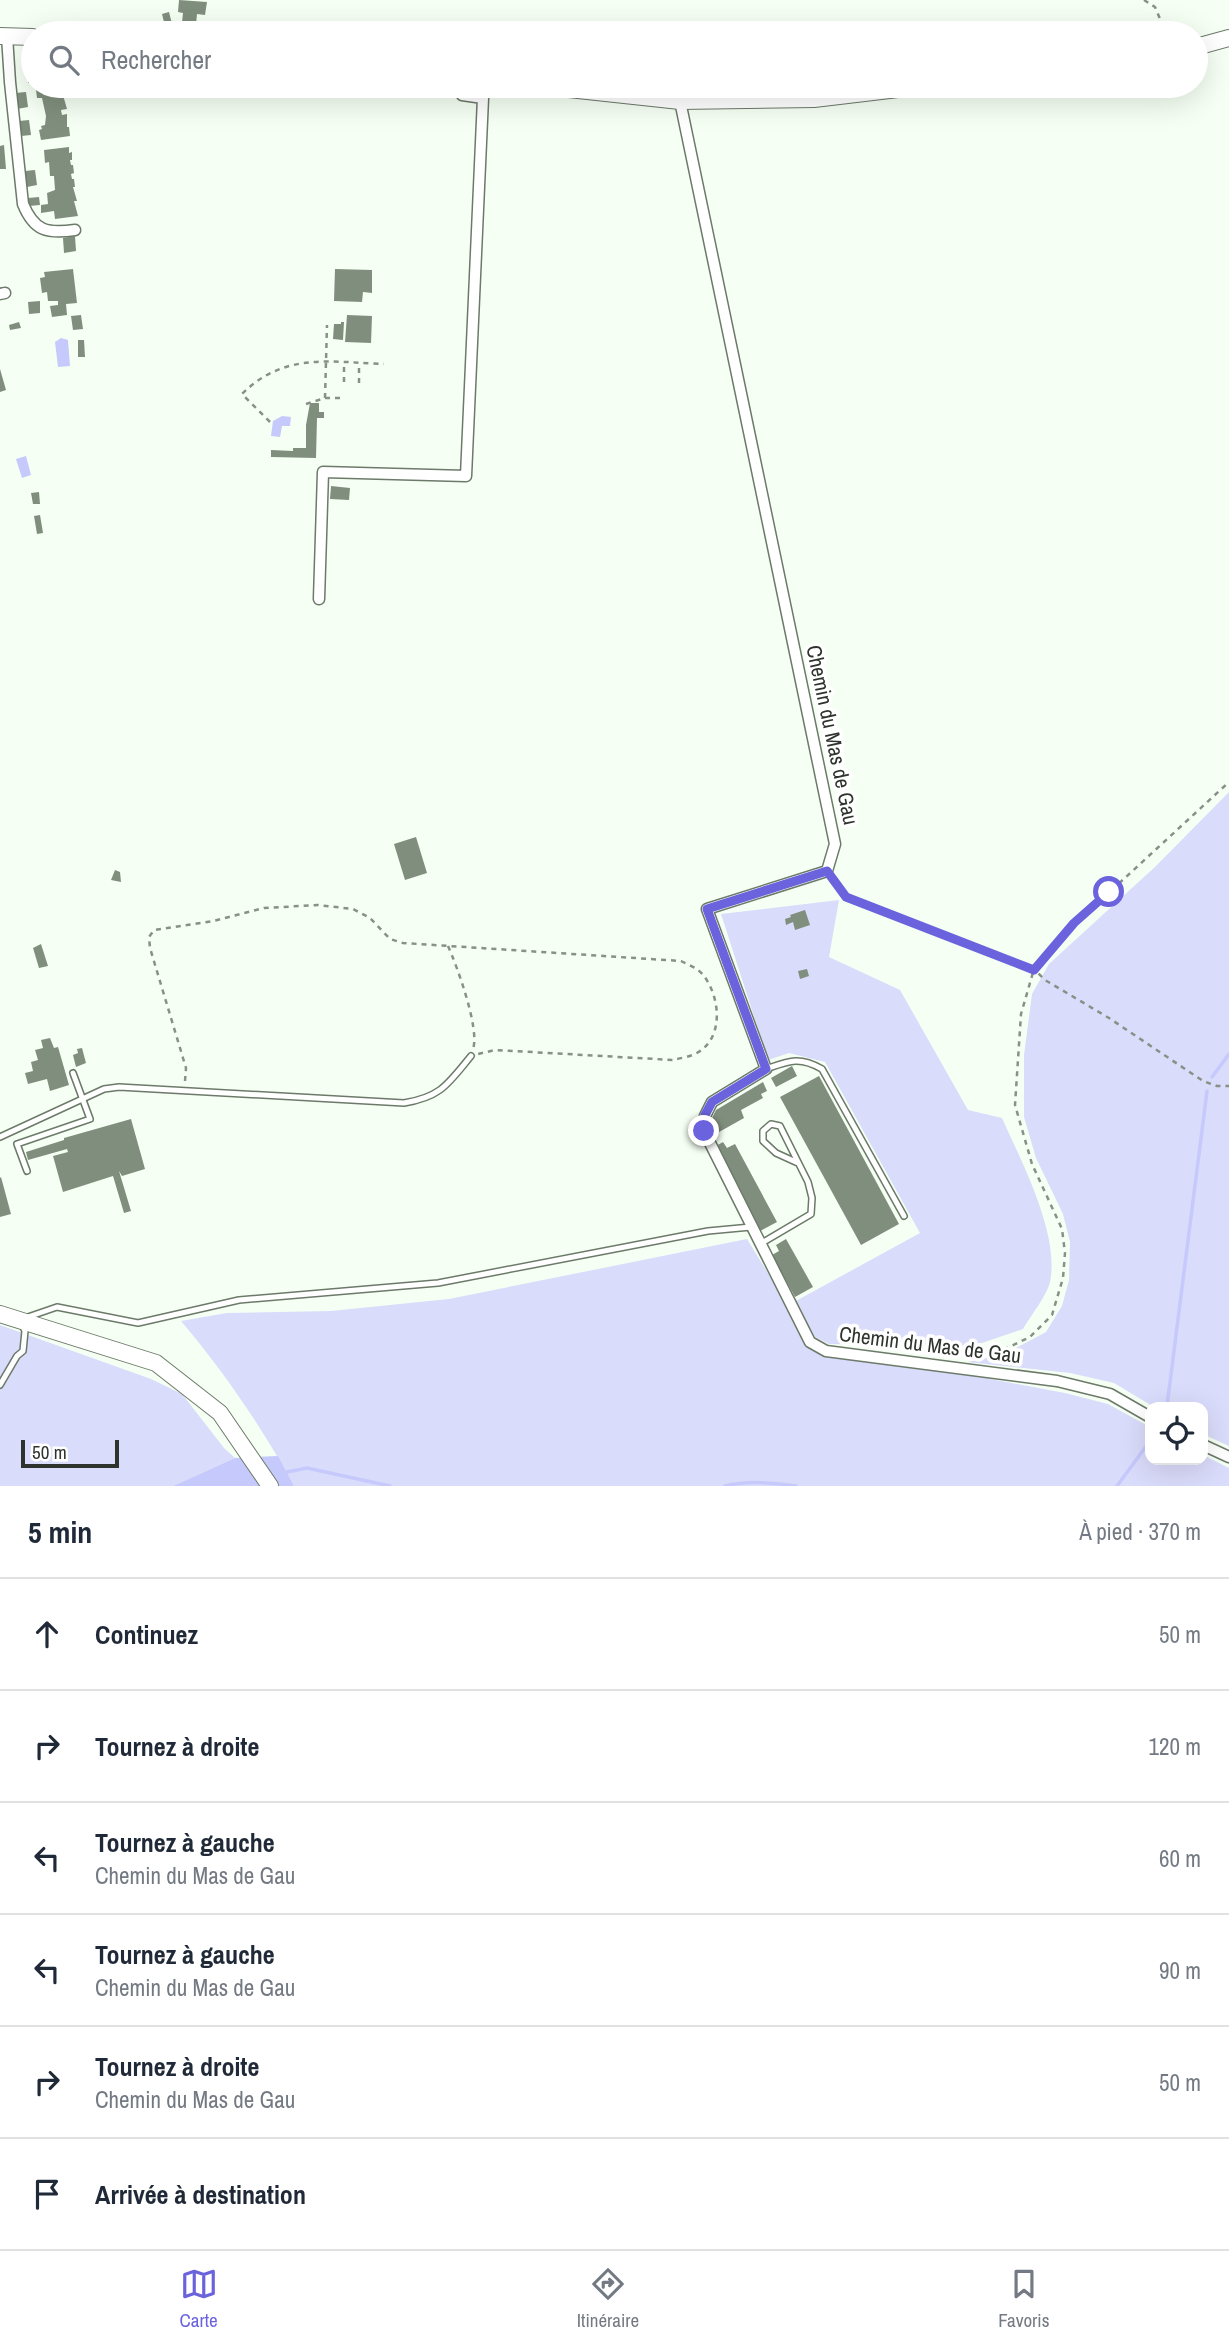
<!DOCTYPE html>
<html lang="fr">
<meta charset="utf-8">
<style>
:root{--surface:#fff;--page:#f6f6f7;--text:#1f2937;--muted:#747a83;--line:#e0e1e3;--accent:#6b63dd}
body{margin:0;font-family:"Archivo Narrow",sans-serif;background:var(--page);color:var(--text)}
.controls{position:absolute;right:21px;bottom:21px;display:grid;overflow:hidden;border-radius:14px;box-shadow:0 7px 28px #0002}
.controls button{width:63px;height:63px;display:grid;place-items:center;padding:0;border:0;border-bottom:2px solid var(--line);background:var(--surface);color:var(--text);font:35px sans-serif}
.scale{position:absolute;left:21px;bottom:18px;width:98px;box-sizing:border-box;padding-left:7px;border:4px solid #2e342d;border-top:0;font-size:19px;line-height:24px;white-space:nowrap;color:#2e342d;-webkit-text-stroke:5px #fff;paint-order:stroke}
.stop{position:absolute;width:21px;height:21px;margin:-16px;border:5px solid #6b63dd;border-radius:50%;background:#fff}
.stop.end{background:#6b63dd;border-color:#fff;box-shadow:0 2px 7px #0008}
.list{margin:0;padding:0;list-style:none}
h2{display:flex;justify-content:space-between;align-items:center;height:91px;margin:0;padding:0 28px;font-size:30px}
h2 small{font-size:23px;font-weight:400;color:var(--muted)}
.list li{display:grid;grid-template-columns:46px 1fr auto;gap:21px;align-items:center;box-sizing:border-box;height:112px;padding:0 28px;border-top:2px solid var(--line)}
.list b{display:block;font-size:26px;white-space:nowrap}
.list p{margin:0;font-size:23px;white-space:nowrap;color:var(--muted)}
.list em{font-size:23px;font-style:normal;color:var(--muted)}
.icon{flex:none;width:38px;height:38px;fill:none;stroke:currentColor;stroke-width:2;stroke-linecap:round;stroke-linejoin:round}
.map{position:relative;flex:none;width:1229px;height:1486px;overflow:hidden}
.search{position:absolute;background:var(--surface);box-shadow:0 7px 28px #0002;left:21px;right:21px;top:21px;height:77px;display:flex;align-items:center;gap:18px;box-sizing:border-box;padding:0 24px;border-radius:38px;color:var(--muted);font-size:26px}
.sheet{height:763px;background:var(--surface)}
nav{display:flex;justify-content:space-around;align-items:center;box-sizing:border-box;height:98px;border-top:2px solid var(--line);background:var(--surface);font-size:19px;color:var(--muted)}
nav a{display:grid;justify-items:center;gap:4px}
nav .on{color:var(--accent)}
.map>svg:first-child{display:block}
.green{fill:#dadcfb}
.water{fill:#c6c9fb}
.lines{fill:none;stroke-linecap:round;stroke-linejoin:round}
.stream{stroke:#c6c9fb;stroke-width:3.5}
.building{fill:#808f7d}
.lane-casing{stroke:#6c7a69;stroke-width:8}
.street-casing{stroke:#6c7a69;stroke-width:13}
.secondary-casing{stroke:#6c7a69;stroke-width:18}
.path{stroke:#889087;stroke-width:2.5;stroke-dasharray:5 5;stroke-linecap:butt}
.lane{stroke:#fff;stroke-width:5}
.street{stroke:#fff;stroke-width:10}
.secondary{stroke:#fff;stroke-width:16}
.route{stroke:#6b63dd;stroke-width:9}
.labels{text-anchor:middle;stroke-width:7;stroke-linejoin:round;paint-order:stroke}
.street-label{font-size:21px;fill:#2e342d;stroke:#fff}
</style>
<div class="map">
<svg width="1229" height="1486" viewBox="0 0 1229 1486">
<rect width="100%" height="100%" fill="#f5fff3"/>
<g class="green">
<path d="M1229 792V1446L1203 1434V1407H1154L1114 1383 1070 1373 967 1362 1005 1354 1046 1332 1062 1306 1069 1280 1070 1242 1063 1214 1036 1158 1024 1117V1055L1032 994 1049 964 1156 866Z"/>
<path d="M839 900 829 957 900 990 968 1110 1002 1118C1021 1161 1060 1234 1050 1282 1047 1295 1030 1317 1023 1329L970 1347 829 1344 815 1337 794 1302 920 1233 825 1062 789 1053 768 1060 721 914Z"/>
<path d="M747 1239 810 1342 826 1351 990 1372V1379L1065 1393 1108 1404 1150 1427V1460H1203V1455L1229 1468V1486H294C262 1427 224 1372 181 1321L227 1313 331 1311 449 1299Z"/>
<path d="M0 1325 151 1379 182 1394 224 1448 235 1458 173 1486H0Z"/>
</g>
<g class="water">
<path d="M61 338 68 340 70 366 58 367 55 342Z"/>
<path d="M282 416 291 417 290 426H282L280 437 271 436 273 421Z"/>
<path d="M26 456 31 475 22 478 16 459Z"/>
<path d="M278 1456 294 1486H173L235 1458Z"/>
</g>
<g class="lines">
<g class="stream">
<path d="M1212 1077 1229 1054"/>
<path d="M1167 1406 1207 1091"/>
<path d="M282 1473 307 1468 390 1486"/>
<path d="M725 1486C747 1480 773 1483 796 1486"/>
<path d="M1117 1486 1150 1441"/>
</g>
</g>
<g class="building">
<path d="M179 0 207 2 205 15 197 14 196 25 201 26 200 33 181 32 183 13 178 12Z"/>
<path d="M169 12 172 24 165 26 162 14Z"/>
<path d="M547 24 548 26 545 27 546 33H542L537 26Z"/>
<rect x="28" y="60" width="5" height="23"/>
<path d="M40 86 65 87 66 95H63L67 109 61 110 62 115 67 114V127H69L70 136 41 140 39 130 42 129 41 126 45 125 46 116 42 98H37L36 90 41 89Z"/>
<path d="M26 92 28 107 17 109 15 93Z"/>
<path d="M29 120 31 135 21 136 19 121Z"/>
<path d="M4 145 6 169H0V146Z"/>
<path d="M69 147V153L72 152V160H70L71 165H73L74 173 71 174 72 179H74L75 187H73L77 201H74L78 216 55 219 54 211 41 213V205L48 204 47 193 55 190 54 176H50L49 162 45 163 44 150Z"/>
<path d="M35 170 37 185 27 187 25 171Z"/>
<path d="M39 197 40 205 29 206 28 198Z"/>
<path d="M75 236 76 251 64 253 63 238Z"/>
<path d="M73 269 77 303 66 304 67 315 52 317 50 306 58 305V301H48L47 292 42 293 40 278 45 277 44 272Z"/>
<path d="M335 269 372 270V293L363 292 362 302 334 301Z"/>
<path d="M40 301V313L29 314 28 302Z"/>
<path d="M81 315 83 329 73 330 71 316Z"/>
<path d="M347 315 372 316 371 343 345 342Z"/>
<path d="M19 322 21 328 10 330 9 325Z"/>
<path d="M341 322H344L343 340 333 339 334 324H341Z"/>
<path d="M78 340H84L85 357H78Z"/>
<path d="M0 369 6 390 0 392Z"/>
<path d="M310 403H319V412H324V418H317L316 458 271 457V450L293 451V448H306V425Z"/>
<path d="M331 486 350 488 349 500 330 499Z"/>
<path d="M39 492 40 504H33L31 493Z"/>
<path d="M40 515 43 533 37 534 34 516Z"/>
<path d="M416 837 427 873 405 880 394 844Z"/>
<path d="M115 870 120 872 121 882 111 880Z"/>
<path d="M805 910 810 925 795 930 793 922 786 925 785 919 791 917 790 915Z"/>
<path d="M41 944 48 966 39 968 33 948Z"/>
<path d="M807 969 809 976 800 979 798 971Z"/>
<path d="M50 1038 54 1048 58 1047 69 1085 50 1091 47 1079 28 1084 25 1073 33 1071 31 1062 38 1060 35 1050 43 1048 41 1040Z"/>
<path d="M82 1048 86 1063 76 1067 73 1055 78 1053 77 1049Z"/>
<path d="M792 1066 797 1076 776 1087 771 1078Z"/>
<path d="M819 1076 899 1224 861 1245 780 1097Z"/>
<path d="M763 1082 767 1091 761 1094 763 1098 741 1110 744 1118 712 1136 711 1120 716 1110Z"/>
<path d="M131 1119 145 1169 122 1176 119 1171 131 1211 124 1213 113 1176 63 1192 53 1156 68 1152 67 1149 28 1160 26 1152 64 1140V1138Z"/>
<path d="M723 1142 727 1148 735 1144 777 1222 760 1231 714 1147Z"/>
<path d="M1 1177 11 1214 0 1217V1178Z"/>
<path d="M786 1239 813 1287 795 1297 772 1255 779 1251 776 1245Z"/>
</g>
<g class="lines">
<defs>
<g id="lane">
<path d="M766 1069C789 1061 799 1056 822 1069L904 1216"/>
<path d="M0 1137 104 1089 119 1087 404 1103C441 1097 448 1084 471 1056"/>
<path d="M27 1171 17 1144 90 1119 73 1073"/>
<path d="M760 1244 811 1214 812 1198 808 1182 780 1126 771 1124 763 1131V1141L776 1153 798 1163"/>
<path d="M25 1318 57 1307 138 1323 239 1300 438 1283 708 1231 751 1227"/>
<path d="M0 1385 17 1356 23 1351 25 1331 23 1327"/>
</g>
<g id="street">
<path d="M7 36 10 82 23 204C34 231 47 234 75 230"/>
<path d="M680 101 835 844 827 871 707 909 766 1069 712 1102 705 1116 704 1131 810 1342 826 1351 1057 1381 1110 1394 1150 1417"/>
<path d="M0 294 5 293"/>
<path d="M319 599 323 472 466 476 483 98 462 95 463 86"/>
<path d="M1203 1445 1229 1457"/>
</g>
<g id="secondary">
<path d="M0 36 33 37"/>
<path d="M1196 47 1229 38"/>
<path d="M541 86 680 101 814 99 923 86"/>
<path d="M0 1314 156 1363 220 1413 270 1486"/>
</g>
</defs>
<use href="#lane" class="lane-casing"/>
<use href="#street" class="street-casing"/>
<use href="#secondary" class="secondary-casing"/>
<g class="path">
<path d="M1144 0 1155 7 1166 33"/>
<path d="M344 382V363"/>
<path d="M359 383V363"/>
<path d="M325 398H343"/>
<path d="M306 404 325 398 327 325"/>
<path d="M270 422 242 394C284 352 330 362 384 364"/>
<path d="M833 879 846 897 1034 969 1045 980 1109 1018 1203 1081 1217 1086H1229"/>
<path d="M448 946C457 966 480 1029 473 1049"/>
<path d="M185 1081 186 1068 150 948 149 937 154 930 213 921 264 908 318 905 353 909 370 918 390 939 403 943 681 961C689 965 698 968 704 976 721 999 724 1040 695 1054 689 1057 680 1058 673 1060L495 1050 478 1054"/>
<path d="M964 1356 1007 1348 1030 1337 1052 1315 1063 1278 1065 1253 1062 1229 1032 1164 1015 1105 1021 1014 1034 969 1075 924 1229 782"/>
</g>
<use href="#lane" class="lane"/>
<use href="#street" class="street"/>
<use href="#secondary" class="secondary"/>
</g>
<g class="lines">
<path class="route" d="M704 1131 705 1115 712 1102 766 1069 707 909 827 871 846 897 1034 970 1074 923 1109 892"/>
</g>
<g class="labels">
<g class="street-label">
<text transform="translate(832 735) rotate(78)" y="7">Chemin du Mas de Gau</text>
<text transform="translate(930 1345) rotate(7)" y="7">Chemin du Mas de Gau</text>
</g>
</g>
</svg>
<div class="controls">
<button><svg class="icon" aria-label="locate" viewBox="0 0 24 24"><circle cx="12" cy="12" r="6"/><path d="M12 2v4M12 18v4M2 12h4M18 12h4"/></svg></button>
</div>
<div class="scale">50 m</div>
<div class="stop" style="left:1109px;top:892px"></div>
<div class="stop end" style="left:704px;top:1131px"></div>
<div class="search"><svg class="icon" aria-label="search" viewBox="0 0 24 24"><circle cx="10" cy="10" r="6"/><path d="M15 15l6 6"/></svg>Rechercher</div>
</div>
<section class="sheet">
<h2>5 min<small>À pied · 370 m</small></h2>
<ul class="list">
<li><svg class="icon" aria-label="ahead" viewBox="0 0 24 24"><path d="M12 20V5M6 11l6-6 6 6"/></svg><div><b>Continuez</b></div><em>50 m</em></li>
<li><svg class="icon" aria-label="right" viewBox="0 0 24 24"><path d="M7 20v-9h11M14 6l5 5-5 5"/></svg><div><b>Tournez à droite</b></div><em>120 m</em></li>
<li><svg class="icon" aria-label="left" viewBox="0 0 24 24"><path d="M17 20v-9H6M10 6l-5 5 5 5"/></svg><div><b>Tournez à gauche</b><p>Chemin du Mas de Gau</p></div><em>60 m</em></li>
<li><svg class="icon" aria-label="left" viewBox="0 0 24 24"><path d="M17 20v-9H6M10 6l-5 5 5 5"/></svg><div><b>Tournez à gauche</b><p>Chemin du Mas de Gau</p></div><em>90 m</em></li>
<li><svg class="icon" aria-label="right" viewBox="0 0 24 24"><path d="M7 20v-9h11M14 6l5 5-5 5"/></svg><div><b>Tournez à droite</b><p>Chemin du Mas de Gau</p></div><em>50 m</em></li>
<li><svg class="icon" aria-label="arrive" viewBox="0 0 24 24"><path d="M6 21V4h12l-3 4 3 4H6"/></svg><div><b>Arrivée à destination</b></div></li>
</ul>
</section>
<nav>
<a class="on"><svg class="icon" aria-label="map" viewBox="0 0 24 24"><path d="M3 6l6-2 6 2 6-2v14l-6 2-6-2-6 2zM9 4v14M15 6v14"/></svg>Carte</a>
<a><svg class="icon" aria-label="directions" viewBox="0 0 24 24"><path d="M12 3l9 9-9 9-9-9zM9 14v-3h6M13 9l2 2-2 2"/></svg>Itinéraire</a>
<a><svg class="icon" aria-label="saved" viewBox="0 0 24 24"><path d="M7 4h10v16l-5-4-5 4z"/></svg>Favoris</a>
</nav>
